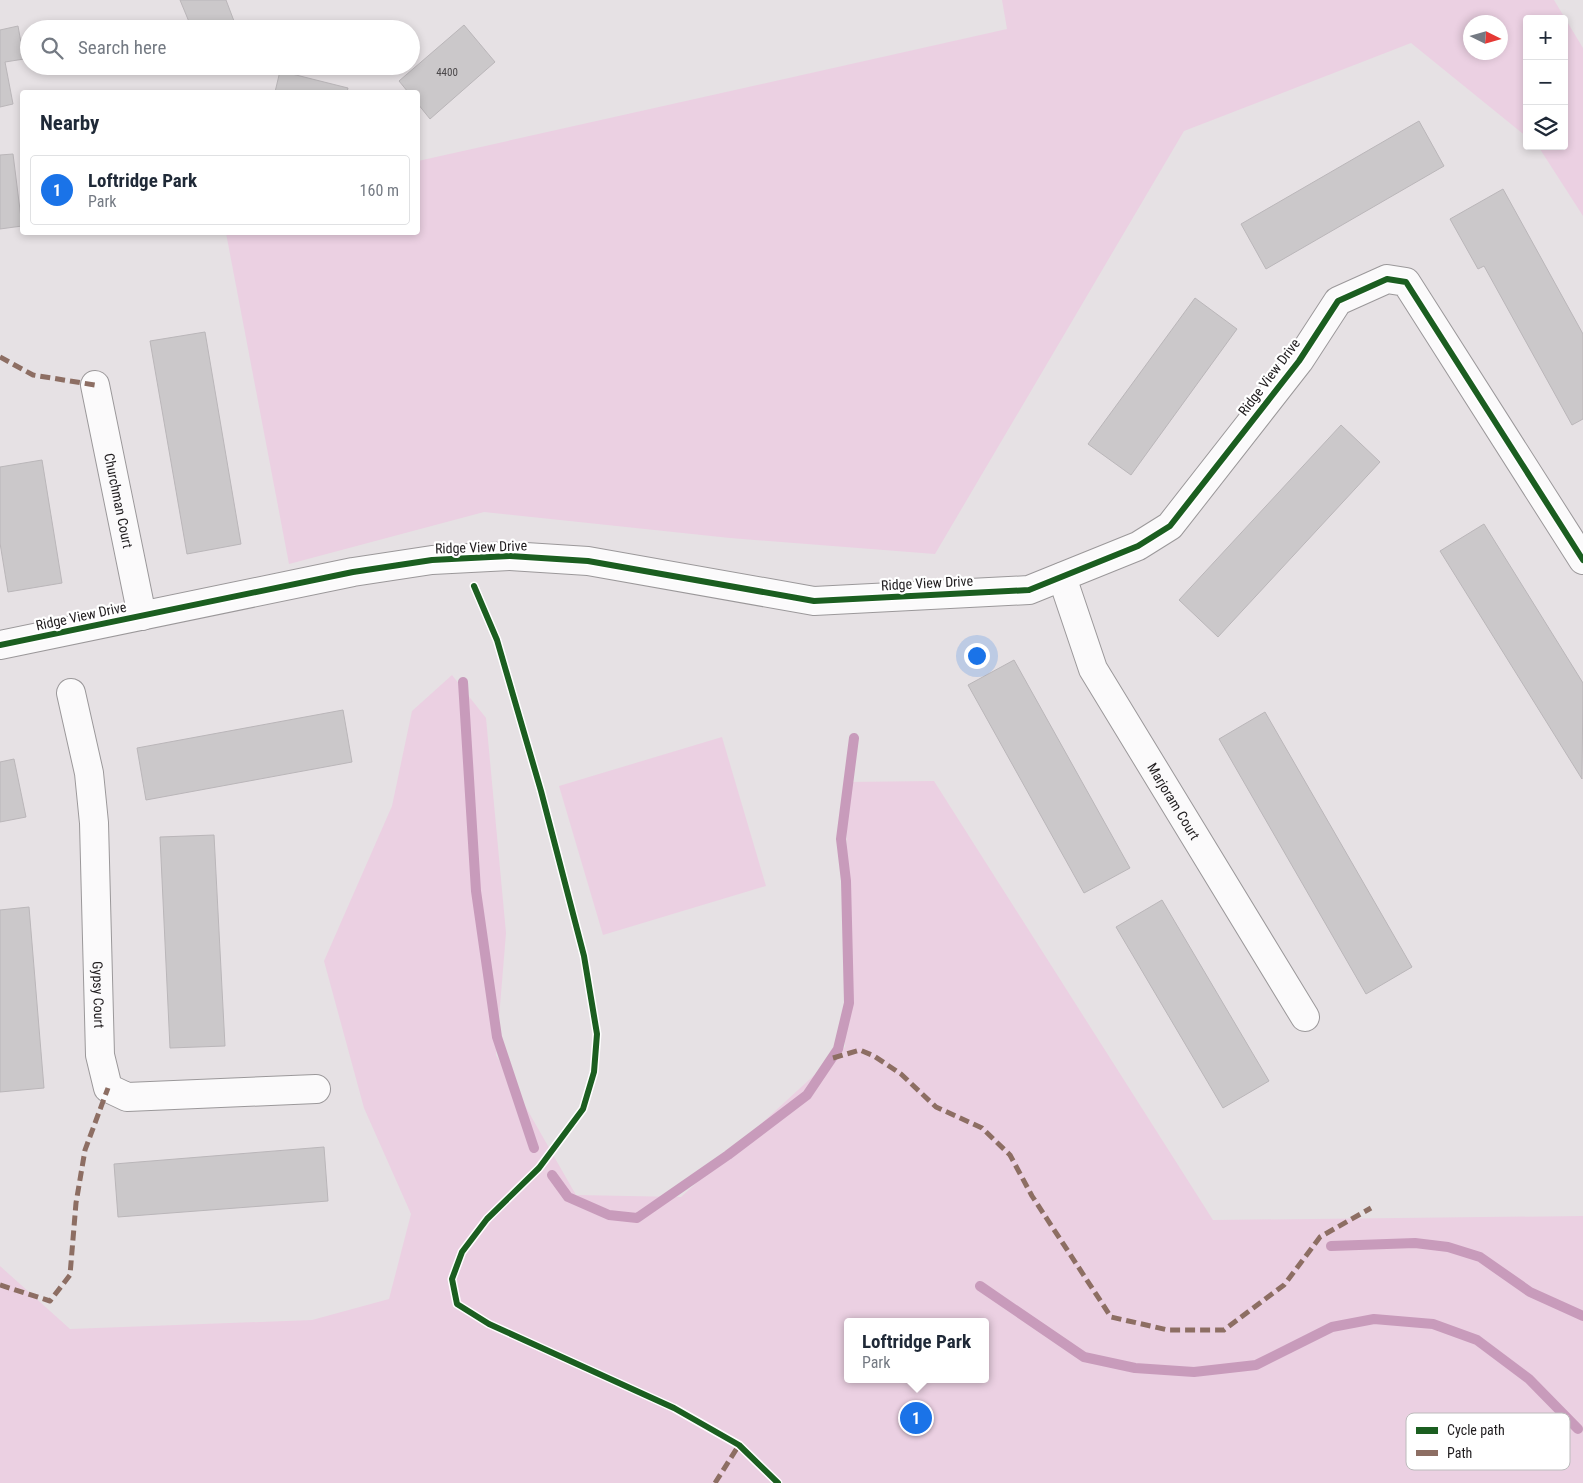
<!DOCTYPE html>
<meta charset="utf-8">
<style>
:root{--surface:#fff;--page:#f2f2f3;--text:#1f2937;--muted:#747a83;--line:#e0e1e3;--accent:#1a73e8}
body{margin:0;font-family:"Roboto Condensed",sans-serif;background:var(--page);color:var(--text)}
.controls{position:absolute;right:15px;top:15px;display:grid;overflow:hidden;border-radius:5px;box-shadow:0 2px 8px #0003}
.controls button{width:45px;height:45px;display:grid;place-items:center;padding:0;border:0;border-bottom:1px solid var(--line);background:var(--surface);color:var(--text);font:25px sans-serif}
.compass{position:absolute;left:1463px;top:15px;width:45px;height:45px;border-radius:50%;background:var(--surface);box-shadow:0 2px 8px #0003;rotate:95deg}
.you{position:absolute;left:976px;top:655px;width:18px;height:18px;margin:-12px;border:4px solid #fff;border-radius:50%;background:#1a73e8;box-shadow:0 0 0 8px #1a73e833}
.badge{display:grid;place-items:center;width:32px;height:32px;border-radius:50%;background:var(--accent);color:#fff;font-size:16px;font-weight:700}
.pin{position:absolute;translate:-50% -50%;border:2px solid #fff;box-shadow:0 1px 5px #0006}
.popup{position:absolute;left:844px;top:1318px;width:145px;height:65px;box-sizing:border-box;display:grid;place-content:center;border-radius:5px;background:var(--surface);filter:drop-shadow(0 1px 4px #0005);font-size:16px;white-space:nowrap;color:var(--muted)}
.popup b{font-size:19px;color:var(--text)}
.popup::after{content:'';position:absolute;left:50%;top:100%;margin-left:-10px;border:10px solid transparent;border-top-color:var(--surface)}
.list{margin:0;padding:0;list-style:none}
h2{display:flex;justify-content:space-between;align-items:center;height:65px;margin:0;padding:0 20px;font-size:21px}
h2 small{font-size:16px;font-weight:400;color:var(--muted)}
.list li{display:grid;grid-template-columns:32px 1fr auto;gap:15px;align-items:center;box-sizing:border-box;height:70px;margin:0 10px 10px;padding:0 10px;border:1px solid var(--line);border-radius:5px}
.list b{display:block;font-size:19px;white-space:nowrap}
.list p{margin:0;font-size:16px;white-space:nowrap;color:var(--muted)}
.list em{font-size:16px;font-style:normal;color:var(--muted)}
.icon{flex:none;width:28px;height:28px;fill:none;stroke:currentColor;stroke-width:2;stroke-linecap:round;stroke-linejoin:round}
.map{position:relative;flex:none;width:1583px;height:1483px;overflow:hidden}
.search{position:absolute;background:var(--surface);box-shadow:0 2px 8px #0003;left:20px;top:20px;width:400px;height:55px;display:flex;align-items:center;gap:12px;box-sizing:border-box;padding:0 18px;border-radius:28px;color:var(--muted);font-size:19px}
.panel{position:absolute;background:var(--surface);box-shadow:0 2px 8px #0003;left:20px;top:90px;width:400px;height:145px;border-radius:5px}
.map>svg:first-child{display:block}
.green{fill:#ebd0e2;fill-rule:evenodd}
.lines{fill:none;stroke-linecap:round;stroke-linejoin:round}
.stream{stroke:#c89bbb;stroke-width:10}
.building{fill:#cbc8ca;stroke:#bab6b9}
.minor-casing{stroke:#9b989a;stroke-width:30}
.minor{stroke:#fbfafb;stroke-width:28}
.quiet{stroke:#8d6e63;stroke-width:5;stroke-dasharray:10 5;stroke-linecap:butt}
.cycleway-casing{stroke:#fff;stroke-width:9}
.cycleway{stroke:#1b5e20;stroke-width:6}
.labels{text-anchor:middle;stroke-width:4.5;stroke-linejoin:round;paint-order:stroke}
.number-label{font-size:11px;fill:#4b484a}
.street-label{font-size:14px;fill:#1f1c1e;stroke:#fff}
.key{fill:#fff;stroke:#bcbbbc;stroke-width:1}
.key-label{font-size:14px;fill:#1f1c1e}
</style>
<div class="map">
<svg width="1583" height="1483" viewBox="0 0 1583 1483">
<rect width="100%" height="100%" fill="#e6e1e4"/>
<g class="green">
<path d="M1002 0H1554L1583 48V216L1538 146H1564V19H1527V137L1411 43 1184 131 935 554 730 538 484 512 289 564 226 233 418 232V161L1007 29ZM1470 22H1500V52H1470Z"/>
<path d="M452 675 486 718 506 933 496 1055 576 1195 681 1197 845 1047 847 782 934 781 1213 1220 1583 1216V1483H0V1266L70 1329 312 1320 389 1299 411 1214 364 1108 324 961 392 806 412 711ZM847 1322H985V1379H847Z"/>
<path d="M722 737 766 886 603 935 559 786Z"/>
</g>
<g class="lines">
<g class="stream">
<path d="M463 682 476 891 497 1037 534 1148"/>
<path d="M552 1175 568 1197 609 1215 637 1218 728 1155 807 1095 838 1049 849 1003 846 881 841 839 854 738"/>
<path d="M1331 1246 1415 1243 1448 1247 1480 1257 1530 1292 1583 1316"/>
<path d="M980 1286 1084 1357 1135 1368 1194 1372 1256 1365 1332 1327 1374 1319 1433 1324 1477 1340 1529 1379 1578 1429"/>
</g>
</g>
<g class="building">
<path d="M180 0H226L237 29H192Z"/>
<path d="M464 25 495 62 430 119 418 104V92H408L399 81Z"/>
<path d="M18 26 24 59 5 62 13 104 0 107V30Z"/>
<path d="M280 71 348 88 347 92H275Z"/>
<path d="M1419 121 1444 166 1266 269 1241 224Z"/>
<path d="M13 154 22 226 0 229V155Z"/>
<path d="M1503 189 1583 334V419L1572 425 1484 266 1478 269 1450 219Z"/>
<path d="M1195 298 1237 329 1131 475 1088 444Z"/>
<path d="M205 332 241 544 187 554 150 341Z"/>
<path d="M1341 425 1380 462 1218 637 1179 600Z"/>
<path d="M42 460 62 583 8 592 0 543V467Z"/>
<path d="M1484 524 1583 683 1582 779 1440 551Z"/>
<path d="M1014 660 1130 868 1084 893 968 685Z"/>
<path d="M343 710 352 762 146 800 137 748Z"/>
<path d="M1265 712 1412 967 1366 994 1219 739Z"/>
<path d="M14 759 26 817 0 822V762Z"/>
<path d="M214 835 225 1046 170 1048 160 837Z"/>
<path d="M1162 900 1269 1081 1223 1108 1116 927Z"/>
<path d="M29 907 44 1088 0 1092V910Z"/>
<path d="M324 1147 328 1201 118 1217 114 1164Z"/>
</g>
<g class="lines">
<defs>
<g id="minor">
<path id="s1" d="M95 385 142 616"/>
<path id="s2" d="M1062 577 1093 669 1305 1017"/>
<path d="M0 645 353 572 432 560 510 556 588 561 814 601 1029 590 1138 546 1170 526 1299 361 1338 301 1387 279 1406 282 1583 560"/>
<path id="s3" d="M71 693 89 773 94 823 100 1055 108 1088 127 1097 316 1089"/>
</g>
</defs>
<use href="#minor" class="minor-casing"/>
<use href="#minor" class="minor"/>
<g class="quiet">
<path d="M0 357 33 375 95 385"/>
<path d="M833 1058 860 1050 874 1056 901 1074 936 1107 982 1128 1010 1155 1032 1196 1111 1317 1168 1330H1224L1284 1285 1320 1237 1371 1208"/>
<path d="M0 1285 50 1301 70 1275 76 1203 85 1150 108 1088"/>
<path d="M715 1483 739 1445"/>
</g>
<defs>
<g id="cycleway">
<path d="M474 586 497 640 541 791 584 956 597 1034 594 1072 583 1109 539 1168 487 1219 462 1252 452 1279 457 1304 489 1324 674 1408 739 1445 778 1483"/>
<path d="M0 645 353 572 432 560 510 556 588 561 814 601 1029 590 1138 546 1170 526 1299 361 1338 301 1387 279 1406 282 1583 560"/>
</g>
</defs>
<use href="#cycleway" class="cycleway-casing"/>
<use href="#cycleway" class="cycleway"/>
</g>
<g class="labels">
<g class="number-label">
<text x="447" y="76">4400</text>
</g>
<g class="street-label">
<text transform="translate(1269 377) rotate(-53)" y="5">Ridge View Drive</text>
<text dy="5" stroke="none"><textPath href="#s1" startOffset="118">Churchman Court</textPath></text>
<text transform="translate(481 547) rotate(-2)" y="5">Ridge View Drive</text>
<text transform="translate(927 583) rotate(-3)" y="5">Ridge View Drive</text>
<text transform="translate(81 616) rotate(-12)" y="5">Ridge View Drive</text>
<text dy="5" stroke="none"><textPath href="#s2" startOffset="252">Marjoram Court</textPath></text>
<text dy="5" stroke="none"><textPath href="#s3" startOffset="304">Gypsy Court</textPath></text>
</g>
</g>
<rect x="1406" y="1413" width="164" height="57" rx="8" class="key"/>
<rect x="1416" y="1427" width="22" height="7" fill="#1b5e20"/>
<rect x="1416" y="1450" width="22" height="6" fill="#8d6e63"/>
<g class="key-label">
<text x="1447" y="1435">Cycle path</text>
<text x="1447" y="1458">Path</text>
</g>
</svg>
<div class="controls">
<button>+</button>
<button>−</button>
<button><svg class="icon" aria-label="layers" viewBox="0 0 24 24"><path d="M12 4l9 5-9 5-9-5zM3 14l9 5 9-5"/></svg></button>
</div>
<svg class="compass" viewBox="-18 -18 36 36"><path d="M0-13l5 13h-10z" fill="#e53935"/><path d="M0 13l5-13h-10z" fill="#747a83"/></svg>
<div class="you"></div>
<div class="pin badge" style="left:916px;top:1418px">1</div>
<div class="popup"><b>Loftridge Park</b>Park</div>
<div class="search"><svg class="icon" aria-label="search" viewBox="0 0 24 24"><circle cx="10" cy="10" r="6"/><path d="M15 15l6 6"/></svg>Search here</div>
<section class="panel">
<h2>Nearby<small></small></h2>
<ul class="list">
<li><span class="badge">1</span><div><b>Loftridge Park</b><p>Park</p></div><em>160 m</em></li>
</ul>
</section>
</div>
